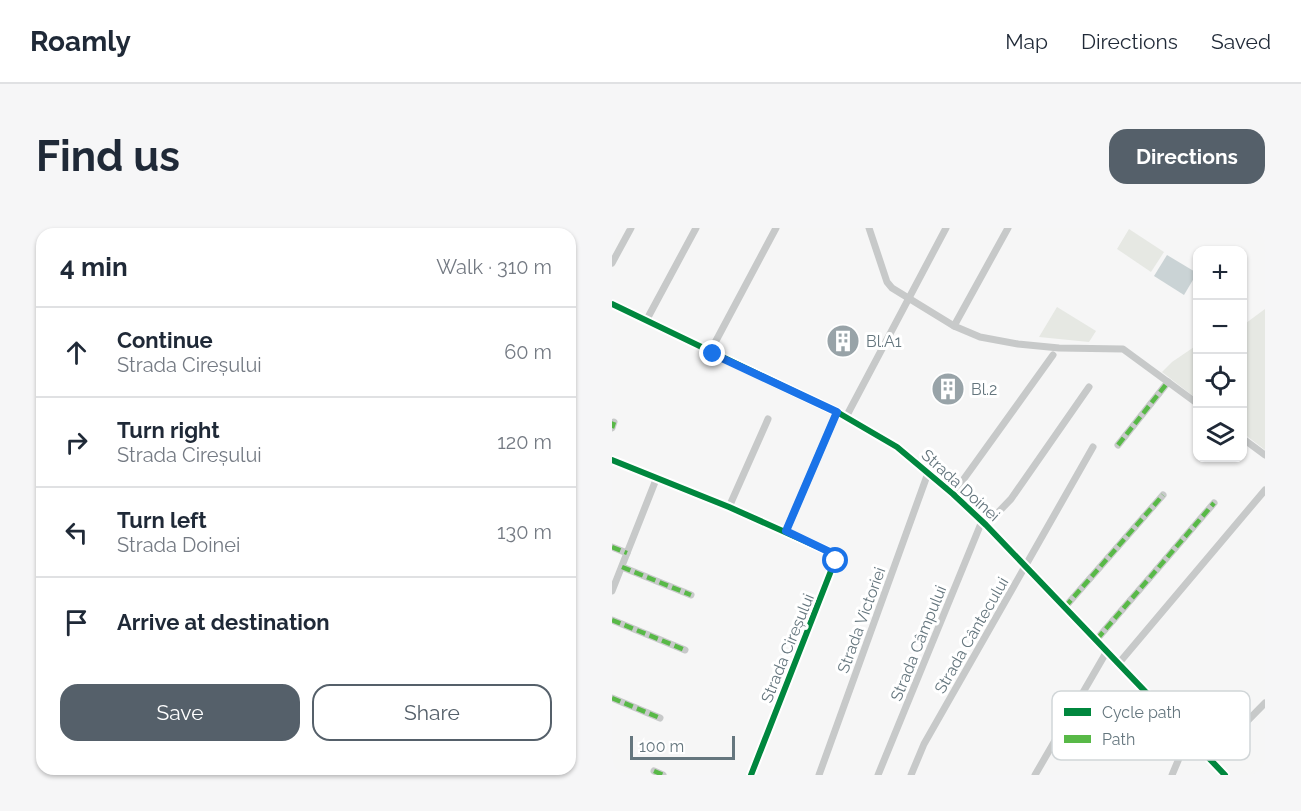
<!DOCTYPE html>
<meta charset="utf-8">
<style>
:root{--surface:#fff;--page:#f6f6f7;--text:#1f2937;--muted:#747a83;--line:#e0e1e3;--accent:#55606a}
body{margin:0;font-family:Raleway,sans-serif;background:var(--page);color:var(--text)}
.controls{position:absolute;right:18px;top:18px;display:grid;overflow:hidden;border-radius:12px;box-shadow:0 2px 4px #0004}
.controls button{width:54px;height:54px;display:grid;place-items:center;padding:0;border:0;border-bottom:2px solid var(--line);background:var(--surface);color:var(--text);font:30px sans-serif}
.scale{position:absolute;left:18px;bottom:15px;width:105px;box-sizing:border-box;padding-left:6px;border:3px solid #65767e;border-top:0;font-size:16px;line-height:21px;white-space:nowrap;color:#65767e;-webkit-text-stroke:4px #fff;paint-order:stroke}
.stop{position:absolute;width:18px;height:18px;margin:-14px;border:4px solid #1a73e8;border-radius:50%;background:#fff}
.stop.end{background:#1a73e8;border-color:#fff;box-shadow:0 2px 6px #0008}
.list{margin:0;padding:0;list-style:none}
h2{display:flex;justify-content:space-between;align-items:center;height:78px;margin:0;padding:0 24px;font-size:26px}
h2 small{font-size:20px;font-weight:400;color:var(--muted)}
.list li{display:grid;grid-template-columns:39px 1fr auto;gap:18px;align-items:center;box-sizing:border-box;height:90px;padding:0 24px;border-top:2px solid var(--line)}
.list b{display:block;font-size:22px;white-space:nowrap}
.list p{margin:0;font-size:20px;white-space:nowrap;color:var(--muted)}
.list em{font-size:20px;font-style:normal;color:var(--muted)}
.actions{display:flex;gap:12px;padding:18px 24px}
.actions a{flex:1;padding:14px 0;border:2px solid var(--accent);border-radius:18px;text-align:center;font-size:21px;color:var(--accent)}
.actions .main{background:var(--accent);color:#fff}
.icon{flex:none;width:33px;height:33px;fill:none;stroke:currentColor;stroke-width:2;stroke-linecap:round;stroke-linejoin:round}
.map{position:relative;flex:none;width:653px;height:547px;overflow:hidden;border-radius:18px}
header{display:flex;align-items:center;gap:36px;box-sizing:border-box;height:84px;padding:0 30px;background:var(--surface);border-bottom:2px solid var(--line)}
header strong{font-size:28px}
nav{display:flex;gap:33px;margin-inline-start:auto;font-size:21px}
.intro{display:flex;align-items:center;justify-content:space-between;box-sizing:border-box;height:144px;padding:0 36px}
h1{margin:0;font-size:42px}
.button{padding:15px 27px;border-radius:18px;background:var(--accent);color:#fff;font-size:21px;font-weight:700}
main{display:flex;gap:36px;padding:0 36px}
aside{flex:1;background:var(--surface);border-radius:18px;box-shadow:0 2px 4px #0004}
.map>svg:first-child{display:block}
.green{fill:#e6e8e3}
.water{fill:#cad3d5}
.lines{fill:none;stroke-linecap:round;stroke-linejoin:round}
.minor{stroke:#c7c9c9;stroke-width:7}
.quiet{stroke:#58b947;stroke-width:4.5;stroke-dasharray:9 4.5;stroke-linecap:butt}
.cycleway-casing{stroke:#fff;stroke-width:10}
.cycleway{stroke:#00873e;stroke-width:6}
.route{stroke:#1a73e8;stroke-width:8}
.labels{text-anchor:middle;stroke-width:6;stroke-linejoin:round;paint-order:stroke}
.poi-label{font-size:16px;fill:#65767e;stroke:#fff;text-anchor:start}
.street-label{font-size:16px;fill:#65767e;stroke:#fff}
.key{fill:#fff;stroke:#d1d6d8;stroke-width:1.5}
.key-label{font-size:16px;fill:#65767e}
</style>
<header>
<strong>Roamly</strong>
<nav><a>Map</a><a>Directions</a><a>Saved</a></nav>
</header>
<div class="intro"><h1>Find us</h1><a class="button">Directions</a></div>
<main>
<aside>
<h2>4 min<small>Walk · 310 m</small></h2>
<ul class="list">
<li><svg class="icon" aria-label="ahead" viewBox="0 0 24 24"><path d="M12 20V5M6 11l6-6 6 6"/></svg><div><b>Continue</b><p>Strada Cireșului</p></div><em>60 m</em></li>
<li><svg class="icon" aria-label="right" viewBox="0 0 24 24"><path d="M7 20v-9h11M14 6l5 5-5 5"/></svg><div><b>Turn right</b><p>Strada Cireșului</p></div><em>120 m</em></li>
<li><svg class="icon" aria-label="left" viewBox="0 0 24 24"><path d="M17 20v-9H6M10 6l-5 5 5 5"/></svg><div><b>Turn left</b><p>Strada Doinei</p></div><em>130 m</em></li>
<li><svg class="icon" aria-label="arrive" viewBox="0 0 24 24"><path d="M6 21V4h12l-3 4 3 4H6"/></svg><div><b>Arrive at destination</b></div></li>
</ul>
<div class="actions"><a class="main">Save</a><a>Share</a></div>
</aside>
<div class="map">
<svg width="653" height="547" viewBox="0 0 653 547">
<rect width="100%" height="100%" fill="#f6f6f6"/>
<g class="green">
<path d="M517 1 552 24 539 44 505 21Z"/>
<path d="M445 79 484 103 477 114 427 109Z"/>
<path d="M653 81V222L631 205 630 98Z"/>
<path d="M585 117V171L550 144 560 134Z"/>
</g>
<path class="water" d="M555 27 585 45 572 67 542 48Z"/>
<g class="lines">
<g class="minor">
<path d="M257 0 275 54 280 60 342 98 368 109 406 116 447 120 511 121 586 176"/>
<path d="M0 35 19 0"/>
<path d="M0 76 225 184 285 219 341 266 374 297 613 547"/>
<path d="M34 93 84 0"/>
<path d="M342 98 396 0"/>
<path d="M98 124 164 0"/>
<path d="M234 189 334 0"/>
<path d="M0 200 2 194"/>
<path d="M630 210 653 227"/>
<path d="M506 217 556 154"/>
<path d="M0 232 117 279 220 325 224 330 139 547"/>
<path d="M341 266 441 127"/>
<path d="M117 279 156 191"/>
<path d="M374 297 399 271 477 159"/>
<path d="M174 303 225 184"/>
<path d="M0 319 15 325"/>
<path d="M10 339 79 367"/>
<path d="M0 363 45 249"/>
<path d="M453 379 551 267"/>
<path d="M0 392 73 422"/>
<path d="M485 411 602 275"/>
<path d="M507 435 653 262"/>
<path d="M0 470 48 490"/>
<path d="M598 531 653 475"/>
<path d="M42 543 51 547"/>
<path d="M207 547 316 245"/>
<path d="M266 547 370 293"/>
<path d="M299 547 312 516 481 219"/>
<path d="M423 547 495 423"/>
<path d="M560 547 576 509"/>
</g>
<g class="quiet">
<path d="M0 200 2 194"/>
<path d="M506 217 556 154"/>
<path d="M0 319 15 325"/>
<path d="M10 339 79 367"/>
<path d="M453 379 551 267"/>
<path d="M0 392 73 422"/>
<path d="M485 411 602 275"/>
<path d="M0 470 48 490"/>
<path d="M42 543 51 547"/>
</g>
<defs>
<g id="cycleway">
<path d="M0 76 225 184 285 219 341 266 374 297 613 547"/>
<path d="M0 232 117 279 220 325 224 330 139 547"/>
</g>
</defs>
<use href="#cycleway" class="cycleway-casing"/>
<use href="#cycleway" class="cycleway"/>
</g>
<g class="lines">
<path class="route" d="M101 126 225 184 174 303 220 325 224 330V333"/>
</g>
<defs>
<symbol id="building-disc" viewBox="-11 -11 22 22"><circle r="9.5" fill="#98a3a8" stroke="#fff"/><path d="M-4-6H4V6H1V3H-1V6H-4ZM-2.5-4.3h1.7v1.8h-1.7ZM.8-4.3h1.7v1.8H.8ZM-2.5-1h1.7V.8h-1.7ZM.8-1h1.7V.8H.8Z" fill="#fff"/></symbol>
</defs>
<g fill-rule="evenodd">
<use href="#building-disc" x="212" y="94" width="38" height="38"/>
<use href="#building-disc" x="317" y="142" width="38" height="38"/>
</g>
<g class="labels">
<g class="poi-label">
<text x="254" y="119">Bl.A1</text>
<text x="359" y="167">Bl.2</text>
</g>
<g class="street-label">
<text transform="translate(349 257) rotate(42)" y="6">Strada Doinei</text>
<text transform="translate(249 392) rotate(-70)" y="6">Strada Victoriei</text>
<text transform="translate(359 407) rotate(-60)" y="6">Strada Cântecului</text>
<text transform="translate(306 415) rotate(-68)" y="6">Strada Câmpului</text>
<text transform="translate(175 420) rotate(-68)" y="6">Strada Cireșului</text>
</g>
</g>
<rect x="440" y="463" width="198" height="69" rx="9" class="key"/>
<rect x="452" y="480" width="27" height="8" fill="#00873e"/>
<rect x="452" y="507" width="27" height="8" fill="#58b947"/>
<g class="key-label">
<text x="490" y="490">Cycle path</text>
<text x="490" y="517">Path</text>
</g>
</svg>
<div class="controls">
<button>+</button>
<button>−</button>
<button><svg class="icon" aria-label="locate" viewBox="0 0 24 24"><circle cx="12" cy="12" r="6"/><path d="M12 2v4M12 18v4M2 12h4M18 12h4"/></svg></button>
<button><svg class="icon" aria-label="layers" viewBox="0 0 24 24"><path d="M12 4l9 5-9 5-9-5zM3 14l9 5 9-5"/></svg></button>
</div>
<div class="scale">100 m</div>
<div class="stop" style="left:224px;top:333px"></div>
<div class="stop end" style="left:101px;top:126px"></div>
</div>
</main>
